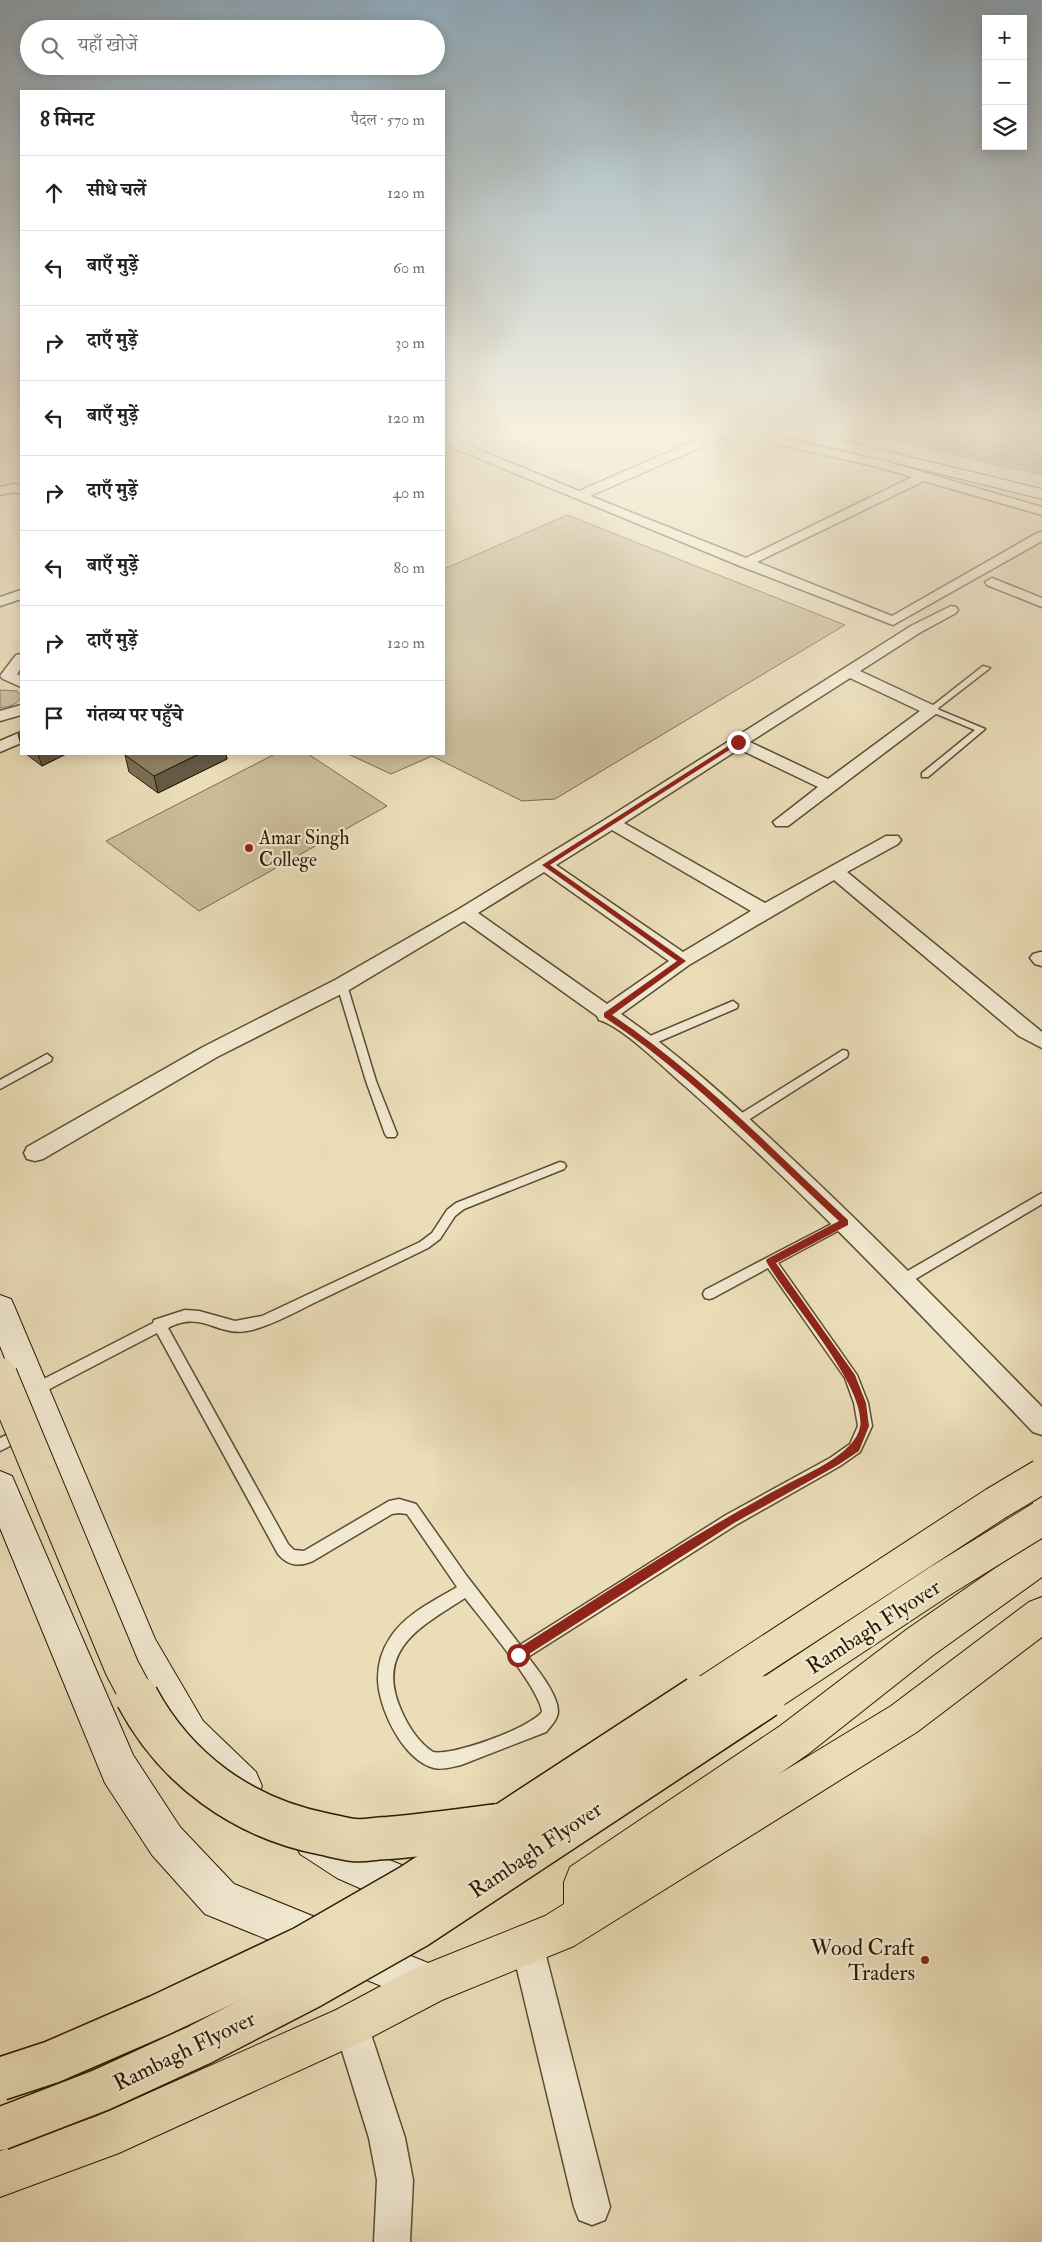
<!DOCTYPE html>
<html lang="hi">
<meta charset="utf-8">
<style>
:root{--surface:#fff;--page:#f2f2f2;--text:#222;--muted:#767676;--line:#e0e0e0}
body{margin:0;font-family:"IM FELL Double Pica","Noto Serif Devanagari",serif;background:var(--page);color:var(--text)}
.controls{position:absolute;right:15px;top:15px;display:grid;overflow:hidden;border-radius:0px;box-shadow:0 2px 12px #0003}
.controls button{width:45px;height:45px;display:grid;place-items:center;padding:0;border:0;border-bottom:1px solid var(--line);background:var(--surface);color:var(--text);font:25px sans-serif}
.stop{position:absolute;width:15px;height:15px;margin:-11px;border:4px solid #8f2418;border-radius:50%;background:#fff}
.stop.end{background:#8f2418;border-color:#fff;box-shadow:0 1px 5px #0008}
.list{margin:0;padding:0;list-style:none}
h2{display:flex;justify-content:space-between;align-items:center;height:65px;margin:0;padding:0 20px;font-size:21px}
h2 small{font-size:16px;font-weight:400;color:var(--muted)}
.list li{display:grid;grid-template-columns:32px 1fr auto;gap:15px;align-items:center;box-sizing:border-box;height:75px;padding:0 20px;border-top:1px solid var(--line)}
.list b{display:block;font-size:19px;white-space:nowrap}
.list em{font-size:16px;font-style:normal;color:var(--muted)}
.icon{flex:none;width:28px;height:28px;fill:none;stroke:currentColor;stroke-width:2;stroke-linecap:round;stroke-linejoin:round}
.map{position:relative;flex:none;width:1042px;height:2242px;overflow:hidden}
.search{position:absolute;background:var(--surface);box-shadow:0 2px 12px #0003;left:20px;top:20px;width:425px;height:55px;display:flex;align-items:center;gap:12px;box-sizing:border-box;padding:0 18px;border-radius:28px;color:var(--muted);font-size:19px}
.panel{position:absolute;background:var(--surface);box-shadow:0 2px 12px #0003;left:20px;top:90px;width:425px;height:665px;border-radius:0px}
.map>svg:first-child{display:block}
.green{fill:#cabc99;stroke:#7a6c4e}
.water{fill:#a99b7a;stroke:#77684a}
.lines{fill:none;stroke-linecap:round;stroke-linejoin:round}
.shore{stroke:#6a5b3e;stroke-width:1}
.lane-casing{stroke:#5b4c30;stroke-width:3}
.street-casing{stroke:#5b4c30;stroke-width:3}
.secondary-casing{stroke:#2b1b03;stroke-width:2}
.primary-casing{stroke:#2b1b03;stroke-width:2}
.lane{fill:#f1e9d1;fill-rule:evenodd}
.street{fill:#f1e9d1;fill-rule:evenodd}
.secondary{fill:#f1e9d1;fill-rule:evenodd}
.primary{fill:#eaddb8;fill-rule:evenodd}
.primary-bridge-far1-casing{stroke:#2b1b03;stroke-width:36;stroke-linecap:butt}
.primary-bridge-casing{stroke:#2b1b03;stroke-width:45;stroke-linecap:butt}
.primary-bridge-far1{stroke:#eaddb8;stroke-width:34}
.primary-bridge{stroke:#eaddb8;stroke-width:42}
.wall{fill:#7a6e53;stroke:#2b1b03}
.shaded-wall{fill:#635a44;stroke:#2b1b03}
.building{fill:#8e8061;stroke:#2b1b03}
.route{fill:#8f2418}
.poi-dot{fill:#8f2418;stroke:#f1e9d1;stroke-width:2}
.labels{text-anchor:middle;stroke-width:4.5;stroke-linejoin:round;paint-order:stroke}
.poi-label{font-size:19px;fill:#2b1b03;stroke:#f1e9d1;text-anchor:start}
.near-street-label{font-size:22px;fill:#2b1b03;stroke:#f1e9d1}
.near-poi-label{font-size:22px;fill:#2b1b03;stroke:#f1e9d1;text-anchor:end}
</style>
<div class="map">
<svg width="1042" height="2242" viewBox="0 0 1042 2242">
<rect width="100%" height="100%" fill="#eaddb8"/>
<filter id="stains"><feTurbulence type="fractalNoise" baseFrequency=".004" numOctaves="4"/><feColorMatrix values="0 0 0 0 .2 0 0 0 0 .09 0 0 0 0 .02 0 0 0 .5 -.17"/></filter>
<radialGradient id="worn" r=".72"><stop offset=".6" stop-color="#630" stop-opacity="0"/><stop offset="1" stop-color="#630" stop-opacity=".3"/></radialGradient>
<g class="green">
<path d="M567 515 845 625 555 799 522 801 432 756 391 774 348 754H444V569Z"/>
<path d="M0 690 17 691 21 696C18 705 9 707 0 708Z"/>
<path d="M275 754H308L387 806 199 911 106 841Z"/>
</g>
<path class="water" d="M838 428H1042V475Z"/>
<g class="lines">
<g class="shore">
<path d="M860 428 1042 470"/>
<path d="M888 428 1042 464"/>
<path d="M921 428 1042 456"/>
</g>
<defs>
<g id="lane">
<path d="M983 666 990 668 937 709 985 729 928 777H922V773L975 730 927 710Z"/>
<path d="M342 982 347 985 376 1081 397 1134 395 1137H387L385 1134 366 1081 337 985Z"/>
<path d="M733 1001 738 1005 737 1008 651 1045H643L642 1042 643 1039Z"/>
<path d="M843 1050 847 1051 848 1054 847 1057 742 1124H734L732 1121 734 1118Z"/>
<path d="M47 1054 52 1058 51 1061 0 1089V1080Z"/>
<path d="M560 1162 564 1163 566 1166 564 1169 464 1209 455 1216 440 1239 428 1248C392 1266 355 1283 318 1301 297 1311 275 1324 252 1330 217 1339 204 1309 168 1328L288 1544 294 1550 304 1551 389 1501 399 1499 416 1504 466 1575 520 1645 726 1515 830 1458 850 1444 858 1426 854 1403 845 1378 768 1268 713 1298 709 1299 705 1298 703 1294 705 1290 845 1217 849 1219 851 1222 849 1225 778 1263 857 1375 868 1403 872 1426 860 1452 840 1466 736 1525 528 1657C538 1670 558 1695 558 1711 558 1719 551 1726 546 1732L461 1765C452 1767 443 1770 434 1768 403 1760 378 1708 378 1678 378 1664 382 1650 390 1638 405 1614 434 1601 457 1587L407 1514 399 1513 392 1514 313 1561C299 1567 288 1566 278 1554L157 1333 40 1394 35 1396 30 1394 28 1390 30 1386 153 1323 154 1320 185 1310 199 1311 235 1321 262 1316 420 1242 432 1233 447 1210 456 1203ZM465 1598C482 1620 540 1689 542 1712 530 1728 453 1756 433 1752 418 1742 408 1726 401 1710 374 1649 422 1626 465 1598Z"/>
<path d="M1042 1193V1204L907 1284 903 1285 899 1284 897 1280 899 1276Z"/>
<path d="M21 1428 26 1430 28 1434 26 1438 0 1451V1438Z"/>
</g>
<g id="street">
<path d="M736 428 885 461 1042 507V515L924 481 757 562 892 616 1037 533 1042 532V541L893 625 740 566 444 444V437H448L579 491 712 433ZM739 435 878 467 912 477 746 558 590 496 720 439Z"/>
<path d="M14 484 21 486V494L14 492 0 495V487Z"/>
<path d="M992 578 1042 598V607L987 585 985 582Z"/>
<path d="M21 590V599L0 606V597Z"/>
<path d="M951 606 956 607 958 610 956 613 921 632 860 671 937 707 939 710 937 713 788 826H776L773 822 818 787 739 749 624 823 765 903 886 836H898L901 840 898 844 847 872 1042 1032V1048L1019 1036 834 880 689 965 621 1014C680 1055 734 1104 786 1153 874 1235 958 1321 1042 1407V1435L1033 1432C920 1314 808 1195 686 1087 666 1070 622 1026 599 1020L597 1016 464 921 349 990 217 1057 43 1159 35 1161 27 1159 24 1153 27 1147 203 1047 335 980 459 909 606 819 911 626ZM850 678 920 711 828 779 750 742ZM612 830 751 911 683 952 556 865ZM544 872 669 961 607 1004 478 913Z"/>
<path d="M21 654V668L17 674 21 676V687L3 679 0 676 16 655Z"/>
<path d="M21 705V715L0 721V711Z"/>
<path d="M21 732V743L0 752V741Z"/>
<path d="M1040 952H1042V966L1035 964 1030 958 1033 954Z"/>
<path d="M527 1928 539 1932 543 1944 610 2207 605 2220 592 2225 579 2220 574 2207 511 1944 515 1932Z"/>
<path d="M351 2008 363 2013 368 2025 405 2138 413 2180 410 2242H374L377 2180 369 2138 334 2025 339 2013Z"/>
</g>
<g id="secondary">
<path d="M764 428H791L1042 489V499L766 431Z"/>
<path d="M0 1295 11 1299 15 1308 155 1639 203 1721 256 1772 262 1786 256 1800 242 1806 228 1800 175 1749 129 1665 0 1346Z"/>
<path d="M0 1471 12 1476 133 1755 180 1827 234 1884 443 1969 449 1984 443 1999 428 2005 205 1914 152 1855 105 1783 0 1528Z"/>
<path d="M314 1820 328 1826 365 1850 431 1877 437 1892 431 1907 416 1913 337 1878 300 1854 294 1840 300 1826Z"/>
</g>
<g id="primary">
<path d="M1042 1484V1518L976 1557 744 1710 731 1716 718 1710 712 1697 718 1684 952 1533 1030 1489Z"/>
<path d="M1042 1539V1577L932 1656 808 1754 779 1774 891 1706 1029 1602 1042 1597V1637L917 1732 574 1946 442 2000 366 2040 119 2153 0 2197V2151L97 2116 336 2010 413 1969 545 1916 564 1904V1882L570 1867 780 1726 906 1630 1030 1544Z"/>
</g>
</defs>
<use href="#lane" class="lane-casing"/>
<use href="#street" class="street-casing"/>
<use href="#secondary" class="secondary-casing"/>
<use href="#primary" class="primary-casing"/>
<use href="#lane" class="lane"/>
<use href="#street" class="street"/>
<use href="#secondary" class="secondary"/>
<use href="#primary" class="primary"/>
<defs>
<g id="primary-bridge-far1">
<path d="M0 1375 122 1668 138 1698"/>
<path d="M698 1698 995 1504 1042 1476"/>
<path d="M763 1698 940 1581 1042 1518"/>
</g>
<g id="primary-bridge">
<path d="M137 1697C176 1770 243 1818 324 1834 334 1836 344 1839 354 1840 365 1841 377 1838 388 1838 425 1835 461 1830 498 1825"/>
<path d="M0 2079 52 2062 158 2016 304 1947 410 1886 699 1697"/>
<path d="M0 2129 101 2090 199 2045 311 1987 417 1927 765 1697"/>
</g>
</defs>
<use href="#primary-bridge-far1" class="primary-bridge-far1-casing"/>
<use href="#primary-bridge" class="primary-bridge-casing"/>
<use href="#primary-bridge-far1" class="primary-bridge-far1"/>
<use href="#primary-bridge" class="primary-bridge"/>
</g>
<g class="wall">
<path d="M21 733V745L18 734Z"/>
<path d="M26 754H66L42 766Z"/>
<path d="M128 754H226L227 759 158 793 129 772 125 755Z"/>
</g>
<g class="shaded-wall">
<path d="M38 754H66L42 766Z"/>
<path d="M199 754H226L227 759 158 793 154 776Z"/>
</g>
<path class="building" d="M128 754H199L154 776 125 755Z"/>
<linearGradient id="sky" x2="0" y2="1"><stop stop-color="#8faabc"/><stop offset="0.58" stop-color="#f6f0df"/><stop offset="1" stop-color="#f6f0df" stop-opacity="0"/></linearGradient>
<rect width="1042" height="742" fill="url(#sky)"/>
<path class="route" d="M736 741 742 742 550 865 686 961 612 1015C698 1072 772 1149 848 1220V1225L776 1263 855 1375 866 1403 869 1426 859 1451 838 1465 734 1523 518 1661 514 1659 512 1655 514 1651C601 1596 687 1538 778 1489 801 1476 855 1455 860 1427 867 1386 787 1299 766 1261L767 1259 839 1221C763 1150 690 1074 604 1017V1013L677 961 542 865Z"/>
<g class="poi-dot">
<circle cx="249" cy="848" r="5"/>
<circle cx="925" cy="1960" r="5"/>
</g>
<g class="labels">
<g class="poi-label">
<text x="259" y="844">Amar Singh<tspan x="259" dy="22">College</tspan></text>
</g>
<g class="near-street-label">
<text transform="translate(873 1626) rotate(-33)" y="8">Rambagh Flyover</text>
<text transform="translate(535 1849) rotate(-34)" y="8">Rambagh Flyover</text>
<text transform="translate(184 2050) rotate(-26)" y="8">Rambagh Flyover</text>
</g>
<g class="near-poi-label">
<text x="915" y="1955">Wood Craft<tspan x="915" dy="25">Traders</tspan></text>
</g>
</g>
<rect width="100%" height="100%" filter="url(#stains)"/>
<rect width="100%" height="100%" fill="url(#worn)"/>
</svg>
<div class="controls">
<button>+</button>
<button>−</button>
<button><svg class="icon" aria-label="layers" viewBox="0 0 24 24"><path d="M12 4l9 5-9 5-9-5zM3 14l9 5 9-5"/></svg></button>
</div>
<div class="stop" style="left:518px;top:1655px"></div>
<div class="stop end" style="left:738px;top:742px"></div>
<div class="search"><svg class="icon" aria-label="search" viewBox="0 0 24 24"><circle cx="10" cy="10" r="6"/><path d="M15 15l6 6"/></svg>यहाँ खोजें</div>
<section class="panel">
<h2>8 मिनट<small>पैदल · 570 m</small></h2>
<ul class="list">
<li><svg class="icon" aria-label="ahead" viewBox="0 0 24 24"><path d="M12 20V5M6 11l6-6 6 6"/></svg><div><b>सीधे चलें</b></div><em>120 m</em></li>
<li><svg class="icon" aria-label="left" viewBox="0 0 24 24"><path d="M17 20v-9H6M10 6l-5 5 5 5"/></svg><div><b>बाएँ मुड़ें</b></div><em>60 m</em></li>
<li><svg class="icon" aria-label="right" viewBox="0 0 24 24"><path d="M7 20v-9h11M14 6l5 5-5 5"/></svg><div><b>दाएँ मुड़ें</b></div><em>30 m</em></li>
<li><svg class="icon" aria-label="left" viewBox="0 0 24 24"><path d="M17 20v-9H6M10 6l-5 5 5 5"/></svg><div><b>बाएँ मुड़ें</b></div><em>120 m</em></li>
<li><svg class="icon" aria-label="right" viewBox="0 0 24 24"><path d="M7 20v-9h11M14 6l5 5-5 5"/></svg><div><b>दाएँ मुड़ें</b></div><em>40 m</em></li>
<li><svg class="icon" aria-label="left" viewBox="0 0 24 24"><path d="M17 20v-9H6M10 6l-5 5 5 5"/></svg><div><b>बाएँ मुड़ें</b></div><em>80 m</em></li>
<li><svg class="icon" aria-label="right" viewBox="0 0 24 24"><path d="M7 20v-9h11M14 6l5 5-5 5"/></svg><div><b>दाएँ मुड़ें</b></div><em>120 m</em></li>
<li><svg class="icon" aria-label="arrive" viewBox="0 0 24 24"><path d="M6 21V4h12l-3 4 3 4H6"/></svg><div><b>गंतव्य पर पहुँचे</b></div></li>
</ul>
</section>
</div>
